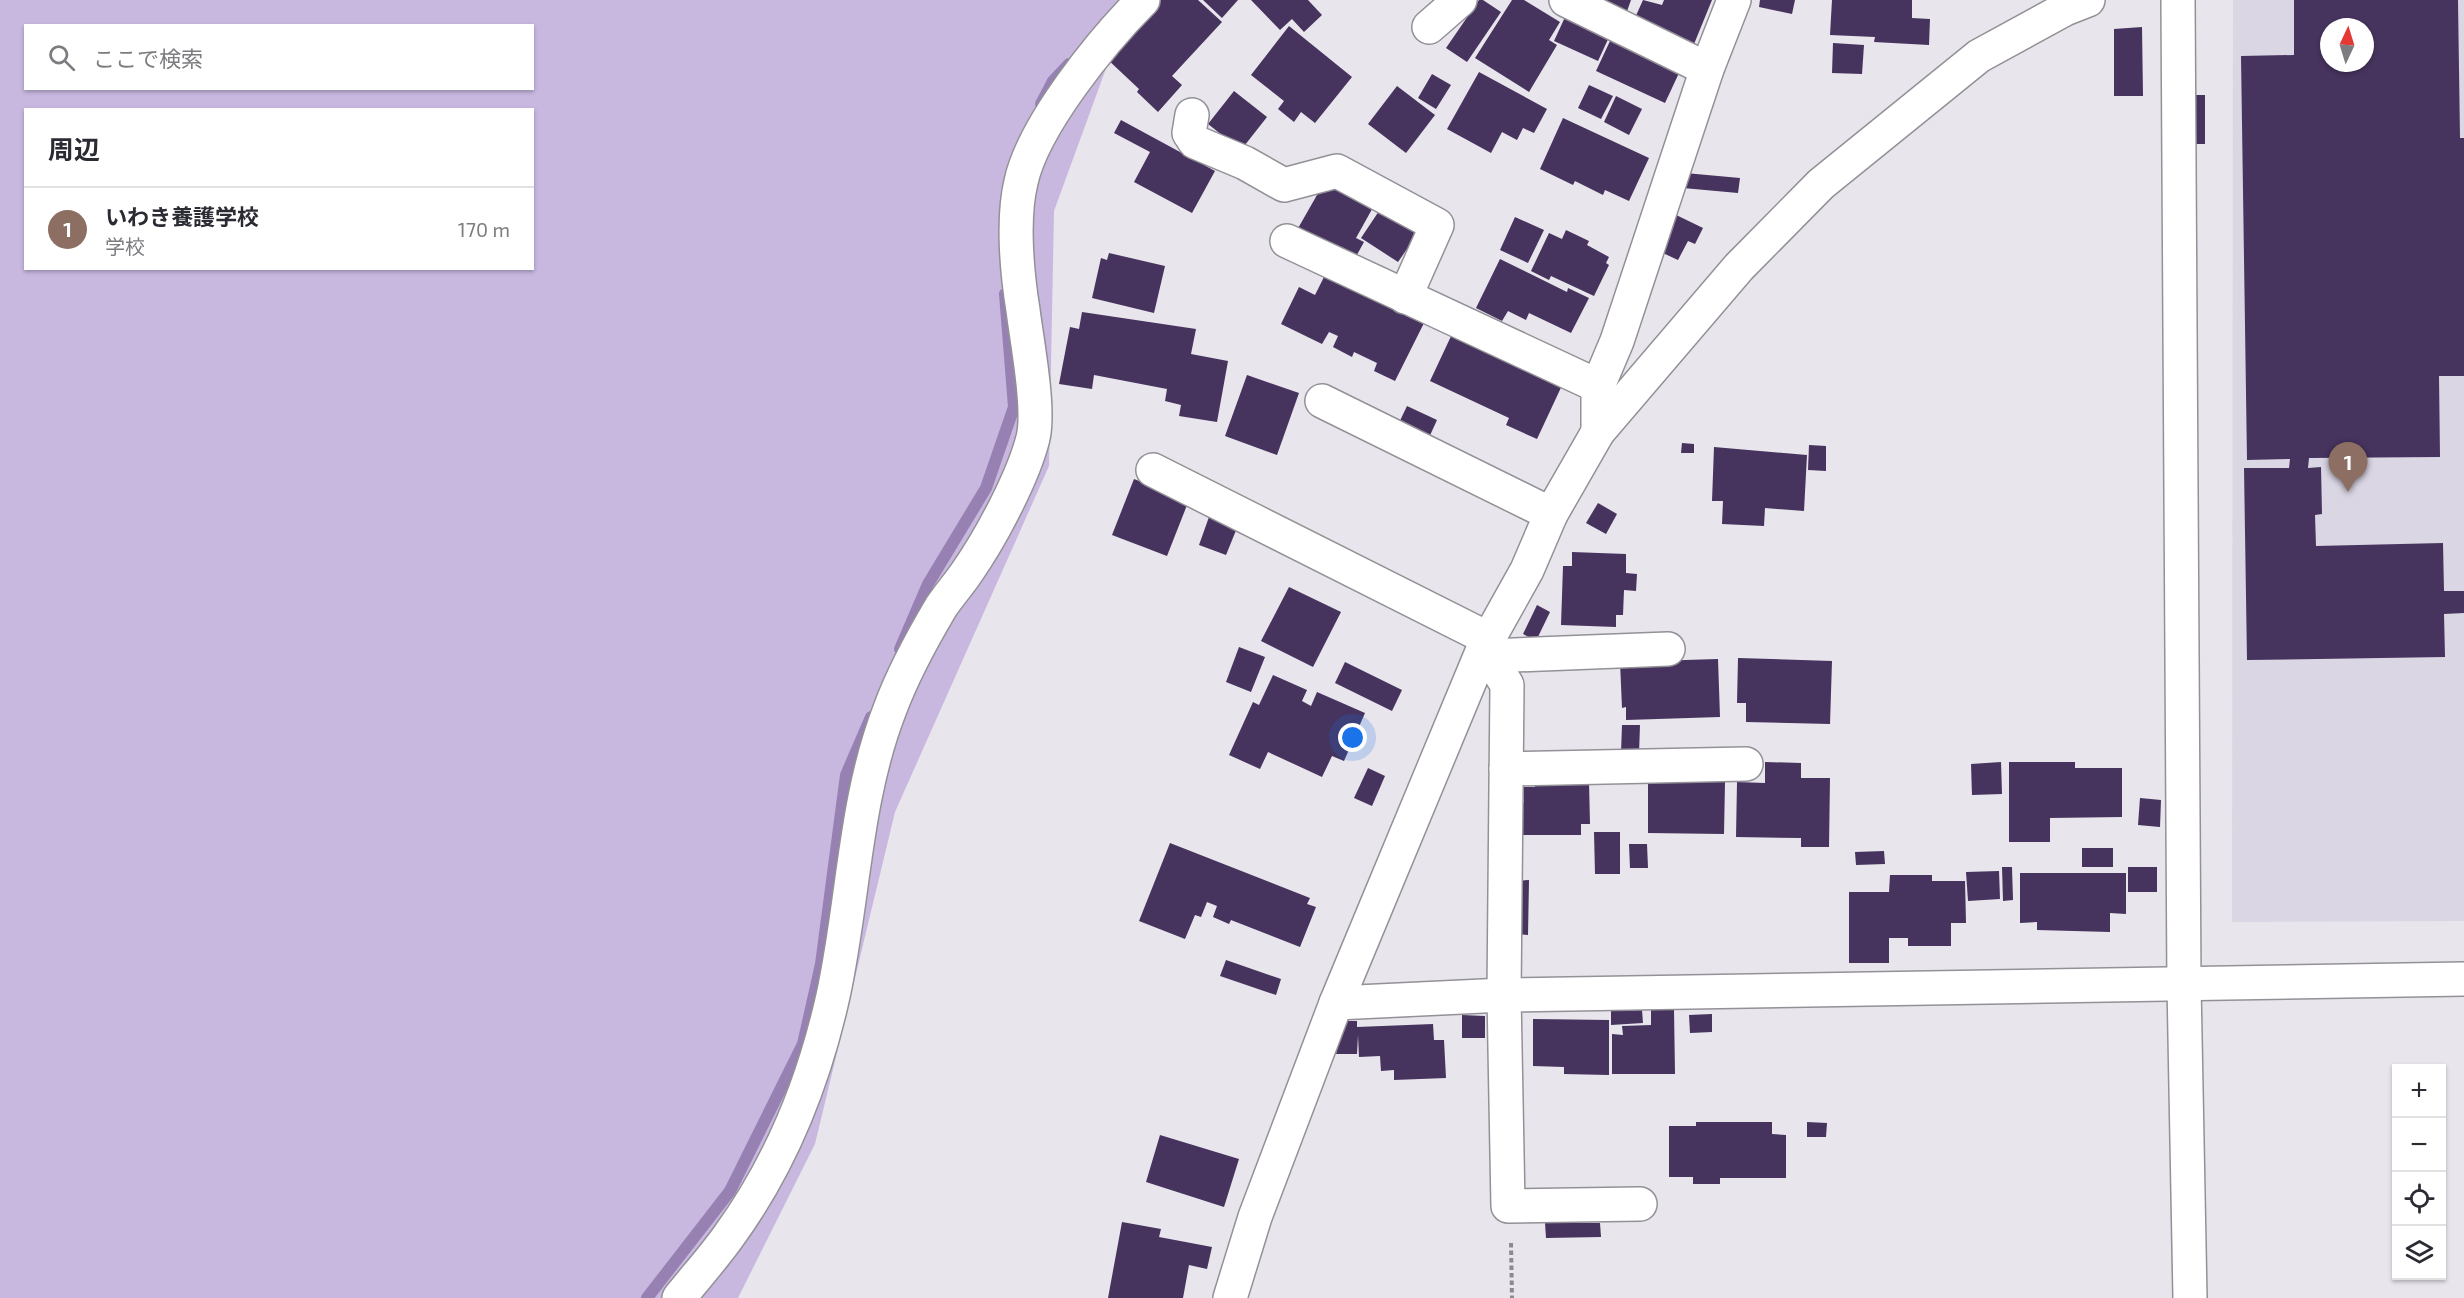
<!DOCTYPE html>
<html lang="ja">
<meta charset="utf-8">
<style>
:root{--surface:#fff;--page:#f7f7f7;--text:#2b2b33;--muted:#7c7c81;--line:#e1e1e2;--accent:#0f766e}
body{margin:0;font-family:"Exo 2","Noto Sans JP",sans-serif;background:var(--page);color:var(--text)}
.controls{position:absolute;right:18px;bottom:18px;display:grid;overflow:hidden;border-radius:0px;box-shadow:0 2px 4px #0004}
.controls button{width:54px;height:54px;display:grid;place-items:center;padding:0;border:0;border-bottom:2px solid var(--line);background:var(--surface);color:var(--text);font:30px sans-serif}
.compass{position:absolute;left:2320px;top:18px;width:54px;height:54px;border-radius:50%;background:var(--surface);box-shadow:0 2px 4px #0004;rotate:4deg}
.you{position:absolute;left:1353px;top:738px;width:21px;height:21px;margin:-15px;border:4px solid #fff;border-radius:50%;background:#1a73e8;box-shadow:0 0 0 9px #1a73e833}
.badge{display:grid;place-items:center;width:39px;height:39px;border-radius:50%;background:var(--accent);color:#fff;font-size:20px;font-weight:700}
.pin{position:absolute;translate:-50% -50px;filter:drop-shadow(0 2px 3px #0008)}
.pin::after{content:'';position:absolute;top:32px;width:21px;height:18px;background:inherit;clip-path:polygon(0 0,100% 0,50% 100%)}
.list{margin:0;padding:0;list-style:none}
h2{display:flex;justify-content:space-between;align-items:center;height:78px;margin:0;padding:0 24px;font-size:26px}
h2 small{font-size:20px;font-weight:400;color:var(--muted)}
.list li{display:grid;grid-template-columns:39px 1fr auto;gap:18px;align-items:center;box-sizing:border-box;height:84px;padding:0 24px;border-top:2px solid var(--line)}
.list b{display:block;font-size:22px;white-space:nowrap}
.list p{margin:0;font-size:20px;white-space:nowrap;color:var(--muted)}
.list em{font-size:20px;font-style:normal;color:var(--muted)}
.icon{flex:none;width:33px;height:33px;fill:none;stroke:currentColor;stroke-width:2;stroke-linecap:round;stroke-linejoin:round}
.map{position:relative;flex:none;width:2464px;height:1298px;overflow:hidden}
.search{position:absolute;background:var(--surface);box-shadow:0 2px 4px #0004;left:24px;top:24px;width:510px;height:66px;display:flex;align-items:center;gap:15px;box-sizing:border-box;padding:0 21px;border-radius:0px;color:var(--muted);font-size:22px}
.panel{position:absolute;background:var(--surface);box-shadow:0 2px 4px #0004;left:24px;top:108px;width:510px;height:162px;border-radius:0px}
.map>svg:first-child{display:block}
.built{fill:#dbd6e4;fill-rule:evenodd}
.green{fill:#c8b8e0;fill-rule:evenodd}
.lines{fill:none;stroke-linecap:round;stroke-linejoin:round}
.stream{stroke:#9681b2;stroke-width:12}
.building{fill:#46335e;fill-rule:evenodd}
.minor-casing{stroke:#939197;stroke-width:36}
.tertiary-casing{stroke:#939197;stroke-width:36}
.path{stroke:#8c8a8f;stroke-width:4;stroke-dasharray:4.5 3;stroke-linecap:butt}
.minor{stroke:#fff;stroke-width:33}
.tertiary{stroke:#fff;stroke-width:33}
</style>
<div class="map">
<svg width="2464" height="1298" viewBox="0 0 2464 1298">
<rect width="100%" height="100%" fill="#e8e5ec"/>
<path class="built" d="M2233 0H2464V921L2232 922ZM2329 27H2365V63H2329Z"/>
<path class="green" d="M0 0H1131L1054 211 1049 466 895 812 815 1144 738 1298H0ZM26 26H532V88H26ZM26 110H532V268H26Z"/>
<g class="lines">
<g class="stream">
<path d="M1041 104 1053 81 1069 64"/>
<path d="M900 649 928 584 986 488 1014 407 1005 294"/>
<path d="M647 1298 730 1191 803 1044 821 964 846 775 871 717"/>
</g>
</g>
<g class="building">
<path d="M1156 0H1198L1222 22 1172 76 1182 85 1158 112 1137 92 1139 89 1105 57Z"/>
<path d="M1203 0H1238L1222 18Z"/>
<path d="M1251 0H1308L1322 15 1304 32 1292 19 1280 30Z"/>
<path d="M1479 0H1483L1501 12 1467 62 1446 48Z"/>
<path d="M1512 0H1524L1560 22 1549 40 1557 45 1529 92 1475 58Z"/>
<path d="M1592 0H1631L1626 14Z"/>
<path d="M1643 0 1662 5 1664 0H1712L1692 49 1634 20Z"/>
<path d="M1760 0H1795L1792 14 1759 7Z"/>
<path d="M1832 0H1912V18L1930 19 1929 45 1874 42 1875 37 1830 35Z"/>
<path d="M2294 0H2458L2460 138H2464V376H2439L2440 457 2309 458 2308 468 2321 467 2322 514 2315 515 2316 546 2443 543 2444 591H2464V613L2444 614 2445 657 2247 660 2244 468H2289L2290 459 2247 460 2241 56 2294 55ZM2329 27H2365V63H2329Z"/>
<path d="M1566 15 1610 35 1598 61 1554 41Z"/>
<path d="M1289 26 1352 77 1315 123 1301 112 1294 122 1278 109 1284 101 1251 75Z"/>
<path d="M2142 27 2143 96H2114V29Z"/>
<path d="M1610 41 1679 73 1665 103 1596 71Z"/>
<path d="M1833 43 1864 45 1862 74 1832 73Z"/>
<path d="M1479 72 1547 109 1534 133 1523 128 1517 140 1502 132 1491 153 1447 129Z"/>
<path d="M1432 74 1451 85 1436 109 1418 98Z"/>
<path d="M1589 85 1613 96 1601 119 1578 108Z"/>
<path d="M1397 86 1435 115 1406 153 1368 124Z"/>
<path d="M1234 91 1267 117 1241 150 1208 124Z"/>
<rect x="2187" y="95" width="18" height="49"/>
<path d="M1616 96 1642 109 1629 135 1604 122Z"/>
<path d="M1563 118 1649 158 1629 201 1605 190 1603 195 1575 181 1573 185 1540 169Z"/>
<path d="M1121 120 1215 171 1192 213 1134 182 1150 152 1114 133Z"/>
<path d="M1685 173 1740 178 1738 193 1683 188Z"/>
<path d="M1325 181 1376 202 1356 238 1364 242 1353 262 1297 230Z"/>
<path d="M1383 205 1420 230 1398 262 1361 238Z"/>
<path d="M1670 212 1703 228 1695 244 1688 241 1678 260 1652 248Z"/>
<path d="M1515 217 1544 230 1528 263 1500 250Z"/>
<path d="M1566 230 1589 241 1587 245 1609 257 1606 263 1609 265 1594 296 1551 276 1549 280 1531 271 1549 233 1562 239Z"/>
<path d="M1109 253 1165 266 1154 313 1092 298 1101 258 1107 260Z"/>
<path d="M1500 259 1567 292 1568 288 1589 298 1571 333 1529 313 1526 320 1508 311 1502 321 1476 308Z"/>
<path d="M1328 269 1372 297 1424 323 1395 381 1374 371 1377 363 1354 352 1352 357 1333 347 1338 336 1329 332 1322 344 1281 324 1299 287 1315 295Z"/>
<path d="M1082 312 1196 329 1191 354 1228 361 1217 422 1179 416 1181 405 1165 401 1167 389 1094 375 1092 389 1059 384 1070 327 1079 329Z"/>
<path d="M1453 332 1484 346 1482 351 1497 357 1500 349 1565 379 1537 439 1506 425 1509 418 1430 381Z"/>
<path d="M1247 375 1299 393 1277 455 1225 436Z"/>
<path d="M1407 406 1437 420 1427 442 1397 427Z"/>
<path d="M1682 443 1694 444V453H1681Z"/>
<path d="M1809 445 1826 446V471L1808 470Z"/>
<path d="M1714 447 1807 455 1804 511 1765 508 1764 526 1722 524 1723 501H1712Z"/>
<path d="M1134 479 1189 500 1167 556 1112 535Z"/>
<path d="M1598 503 1617 514 1606 534 1586 523Z"/>
<path d="M1209 517 1237 528 1226 555 1199 545Z"/>
<path d="M1572 552 1626 554V573L1637 574 1636 591 1624 590 1623 615H1616V627L1561 625 1563 566H1572Z"/>
<path d="M1289 587 1341 612 1313 667 1261 641Z"/>
<path d="M1537 605 1550 612 1536 641 1523 634Z"/>
<path d="M1239 647 1265 657 1251 692 1226 682Z"/>
<path d="M1738 658 1832 661 1830 724 1746 722V703H1737Z"/>
<path d="M1718 659 1720 717 1626 720V707L1622 708 1620 662Z"/>
<path d="M1345 662 1402 690 1392 711 1335 683Z"/>
<path d="M1273 675 1307 690 1302 701 1311 706 1317 692 1365 713 1344 761 1332 756 1322 777 1268 752 1260 769 1229 755 1253 702 1259 705Z"/>
<path d="M1622 725H1640L1639 754 1621 753Z"/>
<path d="M1765 762 1801 763V778H1830L1829 847H1801V838L1736 837 1737 782 1765 783Z"/>
<path d="M2001 762 2002 794 1972 795 1971 764Z"/>
<path d="M2009 762H2075V768H2122V817L2050 818V842H2009Z"/>
<path d="M1368 768 1385 776 1372 806 1354 798Z"/>
<path d="M1648 781 1725 782 1724 834 1648 833Z"/>
<path d="M1535 782H1589L1590 824H1581V835H1520V803H1524V787H1535Z"/>
<path d="M2140 798 2161 800 2160 827 2138 825Z"/>
<path d="M1594 832H1620V874H1595Z"/>
<path d="M1170 843 1310 898 1307 904 1316 907 1300 947 1231 920 1229 924 1213 917 1217 906 1207 902 1201 917 1195 915 1185 939 1139 921Z"/>
<path d="M1629 844H1647L1648 868H1630Z"/>
<rect x="2082" y="848" width="31" height="19"/>
<path d="M1884 851 1885 864 1856 865 1855 852Z"/>
<path d="M2002 867H2012L2013 900 2003 901Z"/>
<rect x="2128" y="867" width="29" height="25"/>
<path d="M1999 871 2000 899 1968 901 1966 872Z"/>
<path d="M2020 873H2126V914L2110 913V932L2037 930V922L2020 923Z"/>
<path d="M1890 875H1932V881H1965L1966 923H1951V946H1908V938H1889V963H1849V892H1889Z"/>
<path d="M1529 880 1528 935 1513 934 1514 881Z"/>
<path d="M1226 960 1281 979 1276 995 1220 976Z"/>
<path d="M1642 1010 1643 1023 1611 1025V1011Z"/>
<path d="M1651 1010H1674L1675 1074H1612V1034L1623 1035 1622 1026 1651 1025Z"/>
<path d="M1712 1014V1032L1690 1033 1689 1015Z"/>
<path d="M1462 1015 1485 1016V1038H1462Z"/>
<path d="M1533 1019 1609 1020V1075L1564 1074V1067L1533 1066Z"/>
<path d="M1345 1021H1357V1027L1433 1024 1434 1040H1444L1446 1078 1394 1080V1070L1381 1071 1380 1056 1359 1057 1358 1035 1357 1054H1336Z"/>
<path d="M1696 1122H1772V1134L1786 1135V1178H1720V1184H1693V1177H1669V1126H1696Z"/>
<path d="M1807 1122 1827 1123 1826 1137H1807Z"/>
<path d="M1160 1135 1239 1159 1224 1207 1146 1182Z"/>
<path d="M1122 1222 1161 1229 1159 1237 1212 1247 1207 1269 1189 1265 1183 1298H1108Z"/>
<path d="M1545 1223H1600L1601 1237 1546 1238Z"/>
</g>
<g class="lines">
<defs>
<g id="minor">
<path d="M1566 0 1707 69"/>
<path d="M2178 0 2184 984 2190 1298"/>
<path d="M1429 27 1460 0"/>
<path d="M1192 115 1189 133 1195 142 1245 163 1284 185 1337 171 1437 225 1405 297"/>
<path d="M1287 241 1598 386"/>
<path d="M1322 401 1551 514"/>
<path d="M1598 432V386L1617 341 1707 69 1734 0"/>
<path d="M1153 470 1489 639"/>
<path d="M1484 647 1507 685 1504 995 1508 1206 1640 1204"/>
<path d="M1489 656 1668 649"/>
<path d="M1506 769 1746 764"/>
<path d="M1336 1003 1504 995 2464 979"/>
<path d="M679 1298C695 1278 713 1258 728 1237 780 1166 814 1081 833 996 854 900 854 801 890 709 903 674 922 639 941 607 949 595 959 584 967 572 990 539 1023 478 1033 438 1040 409 1027 342 1023 310 1017 273 1012 219 1021 182 1033 126 1102 41 1143 0"/>
</g>
<path id="tertiary" d="M1230 1298 1255 1217 1336 1003 1484 647 1527 570 1551 514 1598 432 1739 267 1821 184 1979 56 2065 9 2088 0"/>
</defs>
<use href="#minor" class="minor-casing"/>
<use href="#tertiary" class="tertiary-casing"/>
<path class="path" d="M1511 1243 1512 1298"/>
<use href="#minor" class="minor"/>
<use href="#tertiary" class="tertiary"/>
</g>
</svg>
<div class="controls">
<button>+</button>
<button>−</button>
<button><svg class="icon" aria-label="locate" viewBox="0 0 24 24"><circle cx="12" cy="12" r="6"/><path d="M12 2v4M12 18v4M2 12h4M18 12h4"/></svg></button>
<button><svg class="icon" aria-label="layers" viewBox="0 0 24 24"><path d="M12 4l9 5-9 5-9-5zM3 14l9 5 9-5"/></svg></button>
</div>
<svg class="compass" viewBox="-18 -18 36 36"><path d="M0-13l5 13h-10z" fill="#e53935"/><path d="M0 13l5-13h-10z" fill="#7c7c81"/></svg>
<div class="you"></div>
<div class="pin badge" style="left:2348px;top:492px;background:#8d6e63">1</div>
<div class="search"><svg class="icon" aria-label="search" viewBox="0 0 24 24"><circle cx="10" cy="10" r="6"/><path d="M15 15l6 6"/></svg>ここで検索</div>
<section class="panel">
<h2>周辺<small></small></h2>
<ul class="list">
<li><span class="badge" style="background:#8d6e63">1</span><div><b>いわき養護学校</b><p>学校</p></div><em>170 m</em></li>
</ul>
</section>
</div>
